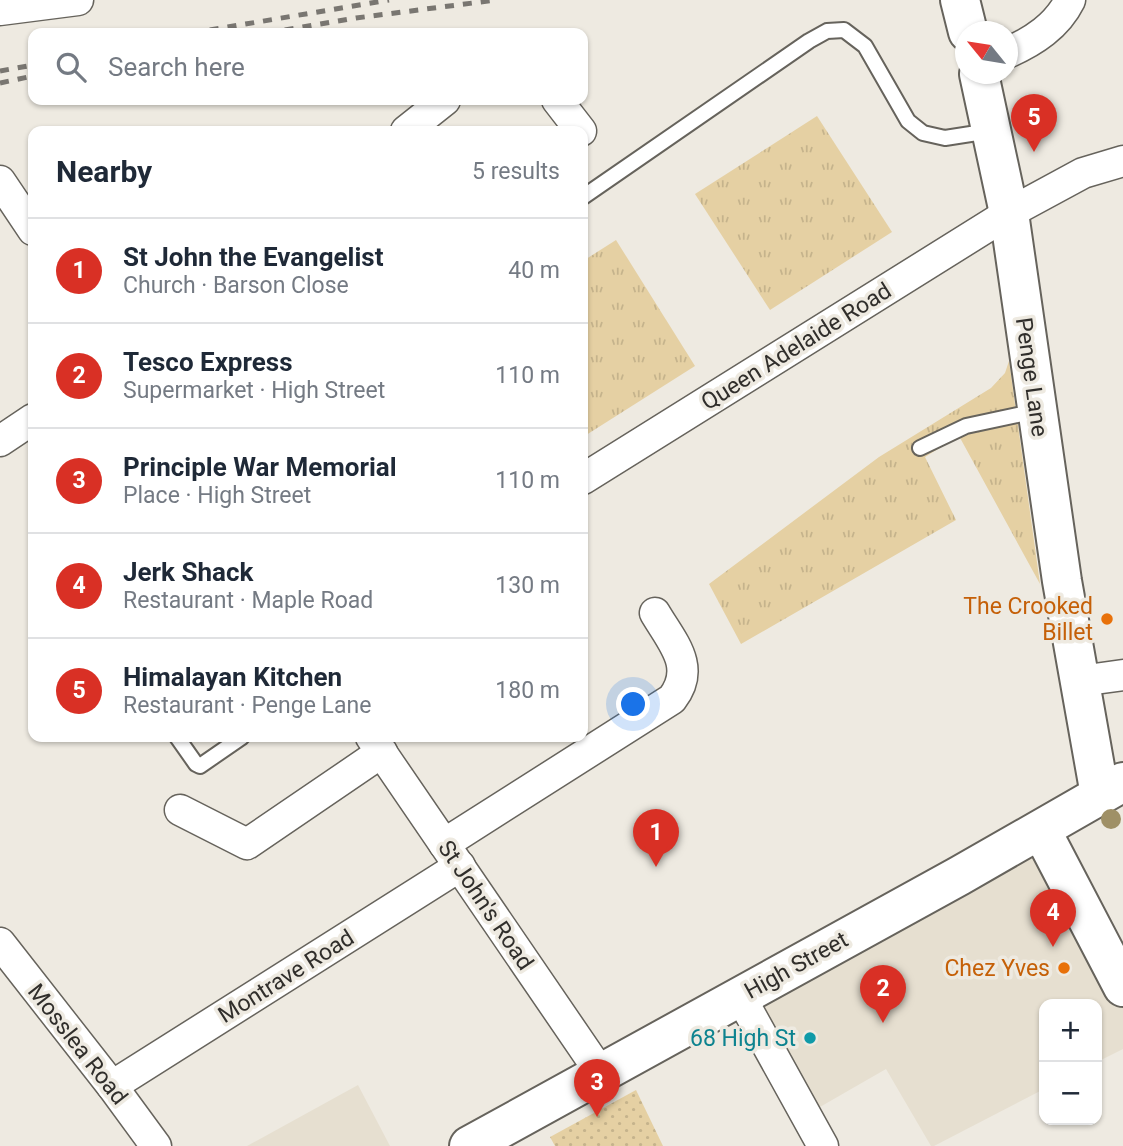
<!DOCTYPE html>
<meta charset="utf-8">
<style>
:root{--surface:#fff;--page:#f2f2f3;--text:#1f2937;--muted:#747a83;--line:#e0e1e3;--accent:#d93025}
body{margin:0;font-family:Roboto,sans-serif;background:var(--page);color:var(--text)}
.controls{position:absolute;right:21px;bottom:21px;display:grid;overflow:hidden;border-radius:14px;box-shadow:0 2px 5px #0004}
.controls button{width:63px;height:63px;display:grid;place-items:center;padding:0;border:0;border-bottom:2px solid var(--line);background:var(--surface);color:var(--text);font:35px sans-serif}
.compass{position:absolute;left:955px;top:21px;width:63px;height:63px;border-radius:50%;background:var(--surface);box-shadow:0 2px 5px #0004;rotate:300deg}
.you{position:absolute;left:634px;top:705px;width:24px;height:24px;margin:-18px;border:5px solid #fff;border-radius:50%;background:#1a73e8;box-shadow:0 0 0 10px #1a73e833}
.badge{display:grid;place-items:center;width:46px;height:46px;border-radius:50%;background:var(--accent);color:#fff;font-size:23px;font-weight:700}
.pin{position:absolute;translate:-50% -58px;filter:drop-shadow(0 2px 4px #0008)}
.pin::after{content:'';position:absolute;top:37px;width:24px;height:21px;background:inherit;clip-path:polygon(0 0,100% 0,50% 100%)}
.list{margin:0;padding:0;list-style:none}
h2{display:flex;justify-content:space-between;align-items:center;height:91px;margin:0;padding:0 28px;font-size:30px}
h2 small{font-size:23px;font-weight:400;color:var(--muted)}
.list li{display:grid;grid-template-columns:46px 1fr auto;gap:21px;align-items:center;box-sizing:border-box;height:105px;padding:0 28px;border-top:2px solid var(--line)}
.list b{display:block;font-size:26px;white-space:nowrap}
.list p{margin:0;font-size:23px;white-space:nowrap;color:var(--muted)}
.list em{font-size:23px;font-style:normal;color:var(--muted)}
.icon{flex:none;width:38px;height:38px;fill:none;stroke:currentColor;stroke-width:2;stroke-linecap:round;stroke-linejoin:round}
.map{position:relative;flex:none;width:1123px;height:1146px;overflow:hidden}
.search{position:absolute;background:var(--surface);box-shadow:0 2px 5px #0004;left:28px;top:28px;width:560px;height:77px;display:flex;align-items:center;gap:18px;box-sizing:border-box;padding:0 24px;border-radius:14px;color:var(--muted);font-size:26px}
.panel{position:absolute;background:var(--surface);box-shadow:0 2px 5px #0004;left:28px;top:126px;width:560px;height:616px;border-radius:14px}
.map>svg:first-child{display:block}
.built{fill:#e6dfd0}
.grass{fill:url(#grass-tufts)}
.park{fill:url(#park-dots)}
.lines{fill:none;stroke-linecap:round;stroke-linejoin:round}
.lane-casing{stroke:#66635c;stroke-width:18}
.street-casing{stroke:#66635c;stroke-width:33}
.secondary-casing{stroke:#66635c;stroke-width:42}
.primary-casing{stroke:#66635c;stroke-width:42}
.lane{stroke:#fff;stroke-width:14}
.street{stroke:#fff;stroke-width:30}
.secondary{stroke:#fff;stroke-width:38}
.primary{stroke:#fff;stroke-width:38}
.rail{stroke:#797671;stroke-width:5;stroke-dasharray:9 9;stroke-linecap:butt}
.tree{fill:#9f9066}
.food-dot{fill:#e8710a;stroke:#eeeae1;stroke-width:2.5}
.culture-dot{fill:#0f9aa8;stroke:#eeeae1;stroke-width:2.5}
.labels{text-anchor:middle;stroke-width:7;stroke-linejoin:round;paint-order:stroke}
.street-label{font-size:23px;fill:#302e2b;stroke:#eeeae1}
.food-label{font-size:23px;fill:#c56008;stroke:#eeeae1;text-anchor:end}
.culture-label{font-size:23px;fill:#0d838f;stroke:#eeeae1;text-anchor:end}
</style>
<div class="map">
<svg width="1123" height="1146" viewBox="0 0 1123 1146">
<defs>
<pattern id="grass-tufts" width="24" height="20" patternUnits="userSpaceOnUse" patternTransform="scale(1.75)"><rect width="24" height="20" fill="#e5d0a3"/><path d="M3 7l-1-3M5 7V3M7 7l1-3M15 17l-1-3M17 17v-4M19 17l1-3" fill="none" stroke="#c5b38c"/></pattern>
<pattern id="park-dots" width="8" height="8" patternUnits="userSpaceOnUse" patternTransform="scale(1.75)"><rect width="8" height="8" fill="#e5d0a3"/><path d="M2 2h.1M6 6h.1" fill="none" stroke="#c5b38c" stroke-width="1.8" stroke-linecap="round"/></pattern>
</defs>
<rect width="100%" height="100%" fill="#eeeae1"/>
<g class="built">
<path d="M1041 830 1123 987V1049L1097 1062V1004H1044V1089L934 1146H931L886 1069 806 1115 740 996Z"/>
<path d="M358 1085 390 1146H247Z"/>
</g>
<g class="grass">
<path d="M817 116 892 232 770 310 695 194Z"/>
<path d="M616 240 695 366 583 437V261Z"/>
<path d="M1009 361 1040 584 959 436 925 457 956 520 741 644 709 584 879 457 991 388 1005 373Z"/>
</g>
<path class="park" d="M636 1090 663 1146H555L550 1137Z"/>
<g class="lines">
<defs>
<g id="lane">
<path d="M583 197 809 41 827 31 844 30 865 46 908 121 923 133 945 138 990 131"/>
<path d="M920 448 966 426 1036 411"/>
<path d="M177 737 196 764 200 766 242 737"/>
</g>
<g id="street">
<path d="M0 10 78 0"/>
<path d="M1007 53C1034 41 1057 26 1070 0"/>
<path d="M557 100 581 131"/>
<path d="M406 131 445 100"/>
<path d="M0 181 33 230"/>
<path d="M0 441 33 419"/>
<path d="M583 479 1009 213 1083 173 1123 161"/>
<path d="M1080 681 1123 675"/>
<path d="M371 737 600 1072"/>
<path d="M180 810 247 844 382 752"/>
<path d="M444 844 672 699C697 667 672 642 655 613"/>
<path d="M0 943 112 1086 156 1146"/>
<path d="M740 996 823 1146"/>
<path d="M112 1086 460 866"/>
</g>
<g id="secondary">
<path d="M960 0 968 32"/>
<path d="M979 74 1009 213 1062 581 1100 795"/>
<path d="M1041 830 1123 987"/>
</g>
<path id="primary" d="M469 1146 959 876 1123 782"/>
</defs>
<use href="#lane" class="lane-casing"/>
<use href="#street" class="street-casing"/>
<use href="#secondary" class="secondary-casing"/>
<use href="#primary" class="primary-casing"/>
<use href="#lane" class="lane"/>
<use href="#street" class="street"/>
<use href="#secondary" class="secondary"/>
<use href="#primary" class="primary"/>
<g class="rail">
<path d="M192 33 389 0"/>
<path d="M267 33 356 18 496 0"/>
<path d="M0 71 33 65"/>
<path d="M0 83 33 76"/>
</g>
</g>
<circle class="tree" cx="1111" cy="819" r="10"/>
<g class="food-dot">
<circle cx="1107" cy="619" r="7"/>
<circle cx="1064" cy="968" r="7"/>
</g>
<circle class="culture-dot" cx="810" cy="1038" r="7"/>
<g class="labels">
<g class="street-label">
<text transform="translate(796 346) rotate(-32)" y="8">Queen Adelaide Road</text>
<text transform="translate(1032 377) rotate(82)" y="8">Penge Lane</text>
<text transform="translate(486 905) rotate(56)" y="8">St John's Road</text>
<text transform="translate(796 965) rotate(-29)" y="8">High Street</text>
<text transform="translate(286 976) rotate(-32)" y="8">Montrave Road</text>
<text transform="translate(78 1044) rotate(52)" y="8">Mosslea Road</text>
</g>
<g class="food-label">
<text x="1093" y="614">The Crooked<tspan x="1093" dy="26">Billet</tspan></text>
<text x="1050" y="976">Chez Yves</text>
</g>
<g class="culture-label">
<text x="796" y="1046">68 High St</text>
</g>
</g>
</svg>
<div class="controls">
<button>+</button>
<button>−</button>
</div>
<svg class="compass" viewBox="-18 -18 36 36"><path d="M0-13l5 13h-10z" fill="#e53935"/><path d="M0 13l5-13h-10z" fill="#747a83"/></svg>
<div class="you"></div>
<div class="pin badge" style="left:656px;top:867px">1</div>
<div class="pin badge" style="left:883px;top:1023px">2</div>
<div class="pin badge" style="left:597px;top:1117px">3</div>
<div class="pin badge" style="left:1053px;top:947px">4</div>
<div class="pin badge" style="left:1034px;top:152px">5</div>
<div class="search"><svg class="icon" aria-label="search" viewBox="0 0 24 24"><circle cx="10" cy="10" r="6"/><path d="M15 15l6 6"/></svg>Search here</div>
<section class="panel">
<h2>Nearby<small>5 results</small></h2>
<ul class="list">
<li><span class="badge">1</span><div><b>St John the Evangelist</b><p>Church · Barson Close</p></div><em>40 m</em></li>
<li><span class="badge">2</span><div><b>Tesco Express</b><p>Supermarket · High Street</p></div><em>110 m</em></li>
<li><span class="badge">3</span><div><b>Principle War Memorial</b><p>Place · High Street</p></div><em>110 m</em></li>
<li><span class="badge">4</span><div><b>Jerk Shack</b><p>Restaurant · Maple Road</p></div><em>130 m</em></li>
<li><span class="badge">5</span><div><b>Himalayan Kitchen</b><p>Restaurant · Penge Lane</p></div><em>180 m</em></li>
</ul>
</section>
</div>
